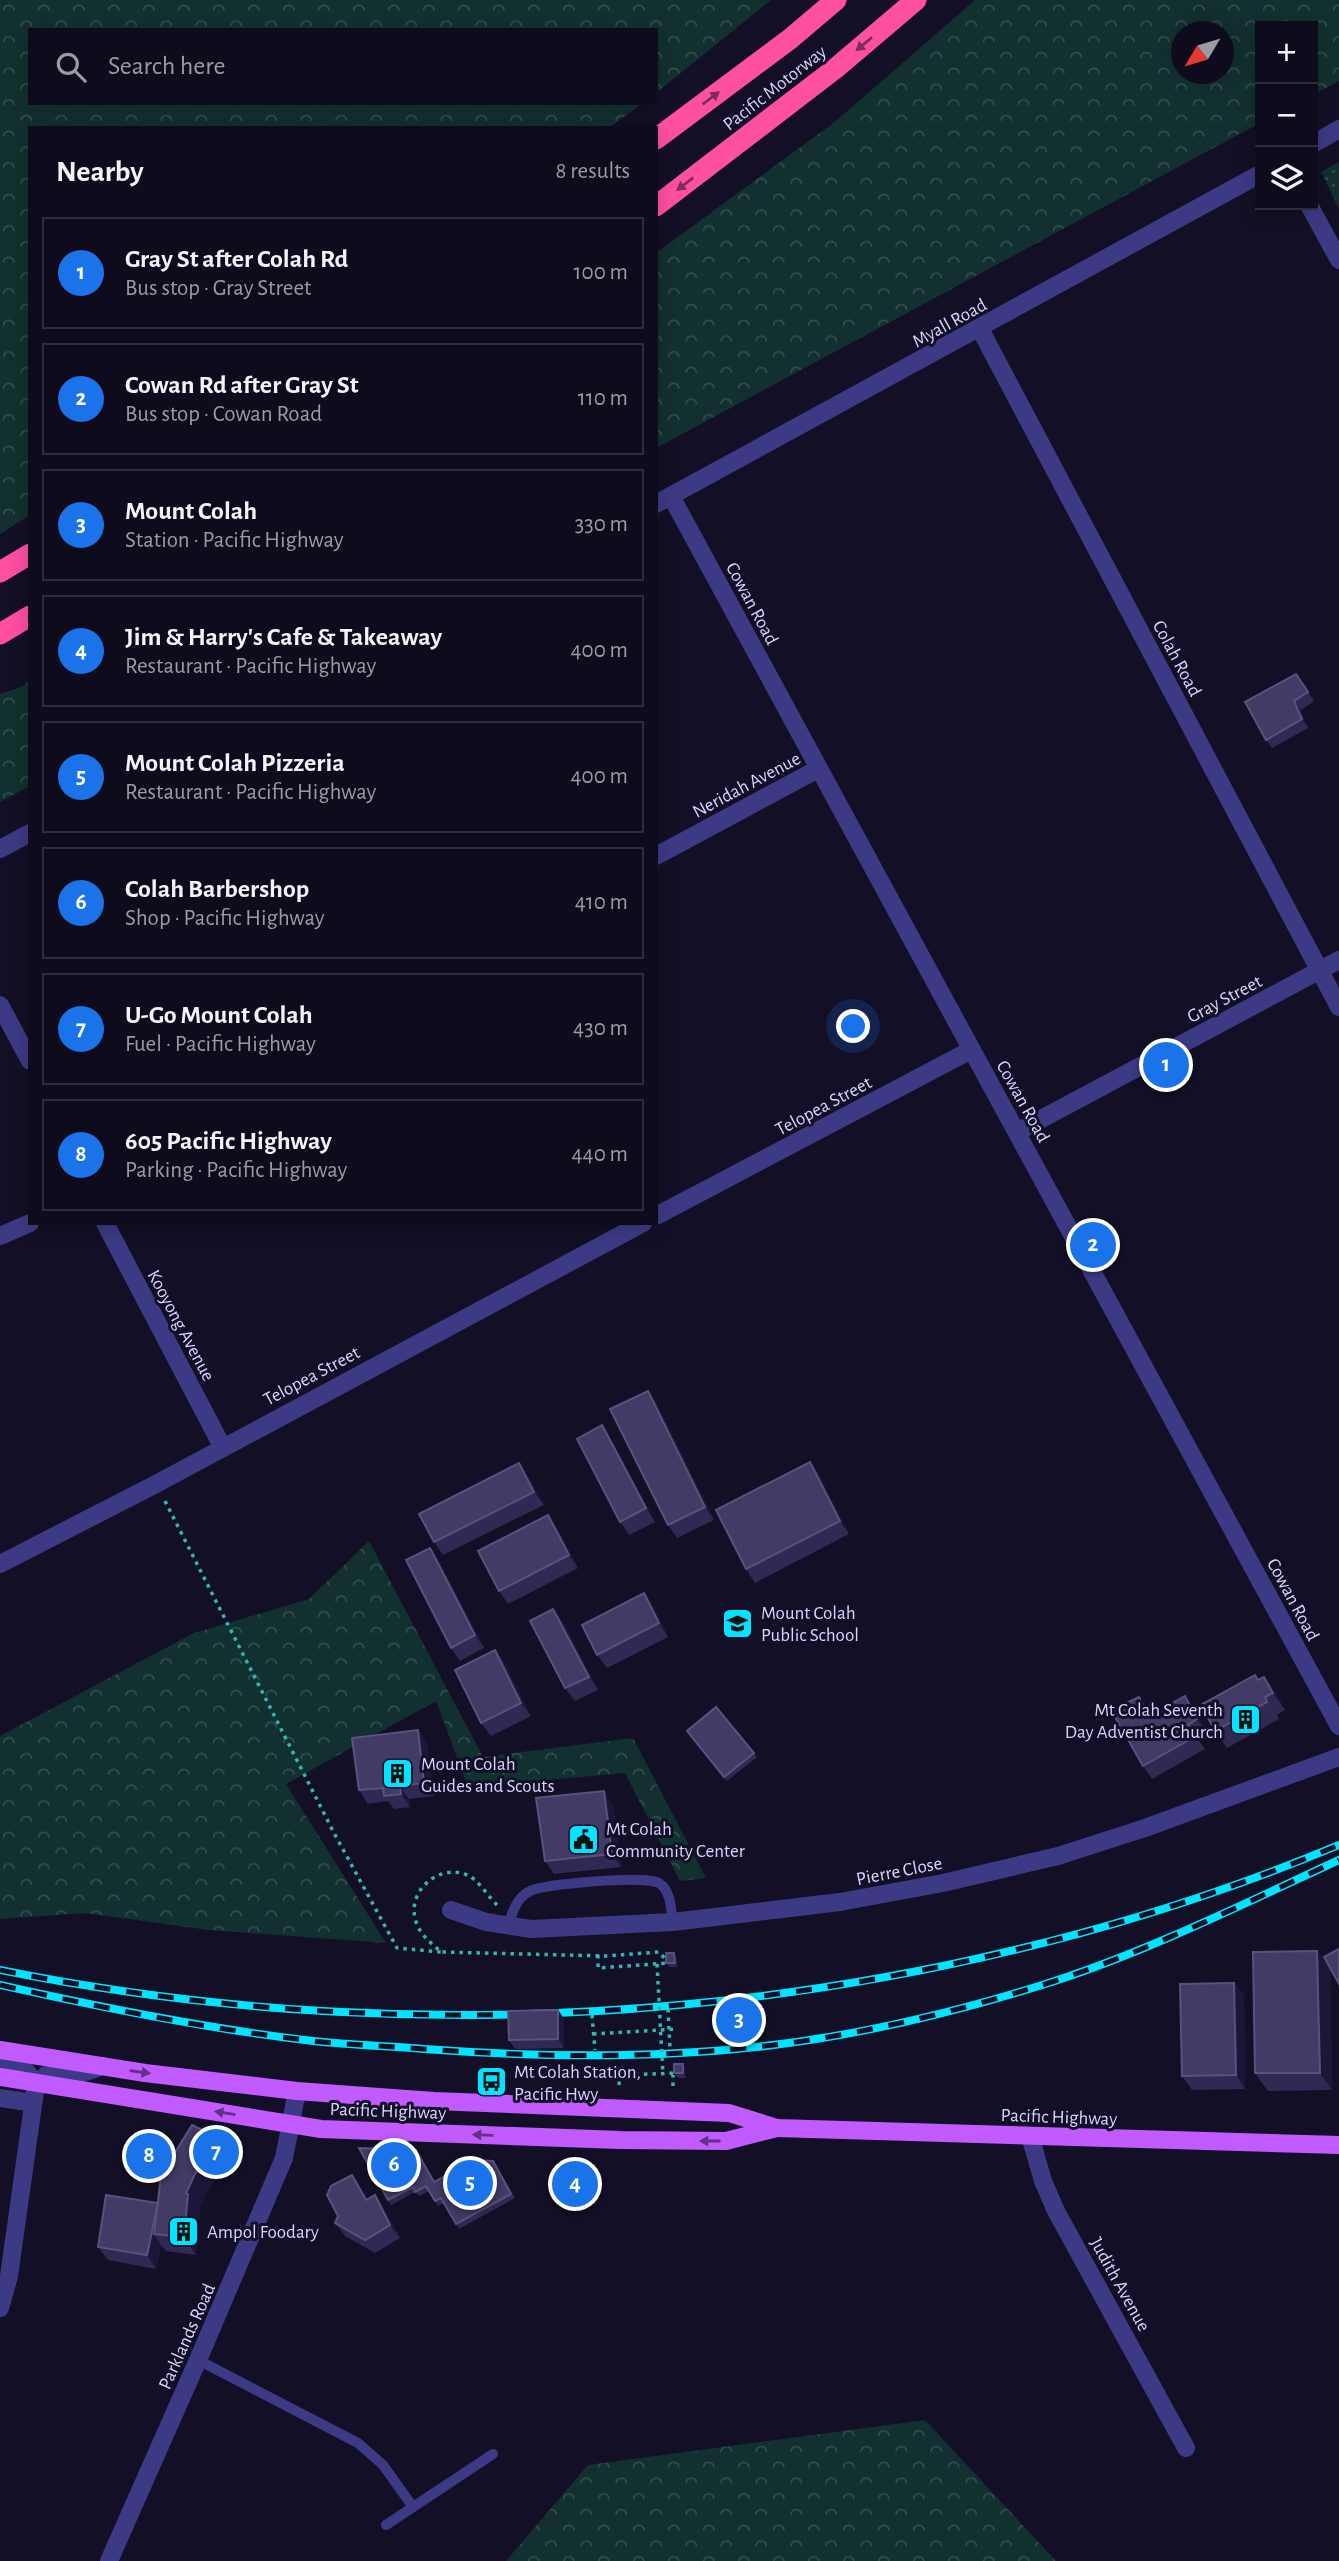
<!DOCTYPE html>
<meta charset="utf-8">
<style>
:root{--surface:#0e0b1c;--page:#171425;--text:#f1f3f6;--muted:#9b9ba3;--line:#2e2b3b;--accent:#1a73e8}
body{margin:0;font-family:"Alegreya Sans",sans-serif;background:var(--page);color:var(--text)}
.controls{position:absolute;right:21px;top:21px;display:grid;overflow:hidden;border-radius:0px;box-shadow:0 4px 18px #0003}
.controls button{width:63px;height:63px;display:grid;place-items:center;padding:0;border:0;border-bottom:2px solid var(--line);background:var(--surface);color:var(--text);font:35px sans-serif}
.compass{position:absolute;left:1171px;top:21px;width:63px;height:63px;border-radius:50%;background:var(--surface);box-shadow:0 4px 18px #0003;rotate:232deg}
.you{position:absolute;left:854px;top:1027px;width:24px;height:24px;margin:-18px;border:5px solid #fff;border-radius:50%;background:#1a73e8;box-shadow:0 0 0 10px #1a73e833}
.badge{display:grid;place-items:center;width:46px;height:46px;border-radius:50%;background:var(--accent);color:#fff;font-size:23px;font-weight:700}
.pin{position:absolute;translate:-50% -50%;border:4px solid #fff;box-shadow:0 2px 7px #0006}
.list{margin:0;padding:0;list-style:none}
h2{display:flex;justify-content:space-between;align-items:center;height:91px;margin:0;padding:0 28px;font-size:30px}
h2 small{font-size:23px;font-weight:400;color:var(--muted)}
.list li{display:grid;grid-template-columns:46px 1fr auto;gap:21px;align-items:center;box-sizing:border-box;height:112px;margin:0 14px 14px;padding:0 14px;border:2px solid var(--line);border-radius:0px}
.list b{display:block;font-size:26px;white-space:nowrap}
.list p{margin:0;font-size:23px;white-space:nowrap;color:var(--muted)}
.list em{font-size:23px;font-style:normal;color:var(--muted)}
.icon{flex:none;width:38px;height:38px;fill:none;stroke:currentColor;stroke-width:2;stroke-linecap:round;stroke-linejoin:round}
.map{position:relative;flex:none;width:1339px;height:2561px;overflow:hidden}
.search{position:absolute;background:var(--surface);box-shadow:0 4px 18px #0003;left:28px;top:28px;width:630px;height:77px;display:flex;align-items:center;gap:18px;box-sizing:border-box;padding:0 24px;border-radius:0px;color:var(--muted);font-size:26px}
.panel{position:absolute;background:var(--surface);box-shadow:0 4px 18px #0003;left:28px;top:126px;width:630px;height:1099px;border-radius:0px}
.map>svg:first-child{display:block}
.grass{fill:url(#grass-dots)}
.forest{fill:url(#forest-crowns);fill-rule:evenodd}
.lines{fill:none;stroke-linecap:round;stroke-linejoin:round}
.path{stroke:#2fb8b0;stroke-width:3.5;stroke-dasharray:3.5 5;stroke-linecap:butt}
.service{stroke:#3d3a85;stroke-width:10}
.minor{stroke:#3d3a85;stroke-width:18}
.primary{stroke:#c25bff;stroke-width:18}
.motorway{stroke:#ff4fa3;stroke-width:21}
.rail-casing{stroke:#00e5ff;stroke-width:8}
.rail{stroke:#130f26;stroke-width:5;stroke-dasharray:16;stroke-linecap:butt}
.path-bridge{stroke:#2fb8b0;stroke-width:3.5;stroke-dasharray:3.5 5;stroke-linecap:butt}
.wall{fill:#312854}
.shaded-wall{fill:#1d163a}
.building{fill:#433a66;stroke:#5a527e;stroke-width:2}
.oneway{fill:#7d2c5e}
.oneway2{fill:#623188}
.labels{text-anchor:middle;stroke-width:6;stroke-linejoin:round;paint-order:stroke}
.street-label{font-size:19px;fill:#d9d4ff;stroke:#130f26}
.poi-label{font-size:19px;fill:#d9d4ff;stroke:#130f26;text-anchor:start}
</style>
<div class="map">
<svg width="1339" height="2561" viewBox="0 0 1339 2561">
<defs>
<pattern id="grass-dots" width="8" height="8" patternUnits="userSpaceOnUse" patternTransform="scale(1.75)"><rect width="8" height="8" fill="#12302f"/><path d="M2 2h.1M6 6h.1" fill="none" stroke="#344d4e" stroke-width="1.8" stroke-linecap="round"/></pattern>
<pattern id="forest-crowns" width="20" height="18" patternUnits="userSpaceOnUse" patternTransform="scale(1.75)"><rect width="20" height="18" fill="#12302f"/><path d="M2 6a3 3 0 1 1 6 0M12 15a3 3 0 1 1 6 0" fill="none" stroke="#344d4e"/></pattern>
</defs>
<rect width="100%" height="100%" fill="#130f26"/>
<path class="grass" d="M1339 162V209L1321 172Z"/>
<g class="forest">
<path d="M0 0H771L656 93V30H30V103H643L609 128H30V515L0 534Z"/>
<path d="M975 0H1339V81L1313 95V26H1260V123L656 448V253L836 121ZM1182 32H1224V74H1182Z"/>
<path d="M30 680V786L0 802V694L22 687Z"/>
<path d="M369 1541 483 1757 633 1738 706 1878 680 1881 625 1773 468 1787 436 1701 286 1784 386 1943 209 1930 84 1913 0 1919V1736L194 1633 309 1599Z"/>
<path d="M925 2420 1056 2561H506L588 2465Z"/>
</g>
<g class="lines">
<g class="path">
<path d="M165 1501 334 1833 397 1948 441 1952"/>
<path d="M497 1905C488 1896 481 1884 471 1877 444 1861 408 1887 415 1918 418 1933 430 1942 441 1952L606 1956 659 1952 668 1962"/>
<path d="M598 1955V1968L668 1963"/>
<path d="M668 2009 670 2048"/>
<path d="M592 2015 595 2050"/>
<path d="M593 2034 661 2030"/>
<path d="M619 2085 620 2075 680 2073"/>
<path d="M673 2086V2075"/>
</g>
<g class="service">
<path d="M508 1927C512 1913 516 1898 530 1891 543 1884 647 1875 659 1883 671 1890 671 1910 673 1922"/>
<path d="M198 2360 358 2443 383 2465 413 2507"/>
<path d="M386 2525 493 2454"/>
</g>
<g class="minor">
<path d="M1313 144 1339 129"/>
<path d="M1309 205 1339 260"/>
<path d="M980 329 1339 1007"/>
<path d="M671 496 1339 1726"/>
<path d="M656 504 1260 174"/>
<path d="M0 849 30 833"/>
<path d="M656 856 818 769"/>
<path d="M0 1005 30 1061"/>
<path d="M1017 1132 1339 960"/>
<path d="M656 1216 971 1050"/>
<path d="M105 1223 222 1446"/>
<path d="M0 1236 30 1223"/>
<path d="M0 1564 156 1484 643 1223"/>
<path d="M451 1910 486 1922 531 1929 673 1922 840 1902 943 1883 1058 1856 1145 1828 1339 1757"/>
<path d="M0 2061 26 2071 36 2084"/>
<path d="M0 2098 33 2103"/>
<path d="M1030 2136 1043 2181 1056 2211 1186 2448"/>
<path d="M0 2308 9 2276 36 2084 46 2075H77L103 2066"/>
<path d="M109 2561 198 2360 284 2158 297 2091"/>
</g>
<g class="primary">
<path d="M0 2050 145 2073 297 2091 434 2101 729 2113 777 2128 1339 2145"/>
<path d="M0 2077 321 2129 620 2140 726 2141 777 2128"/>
</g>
<g class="motorway">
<path d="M656 139 790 39 836 0"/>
<path d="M656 206 836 68 916 0"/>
<path d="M0 572 30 554"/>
<path d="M0 634 30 616"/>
</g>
<defs>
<g id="rail">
<path d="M0 1970C439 2058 925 2017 1339 1845"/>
<path d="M0 1985C103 2008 208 2029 313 2041 350 2045 387 2046 424 2049 535 2057 645 2059 756 2047 851 2037 948 2014 1039 1986 1143 1954 1241 1905 1339 1860"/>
</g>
</defs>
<use href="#rail" class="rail-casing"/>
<use href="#rail" class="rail"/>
<g class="path-bridge">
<path d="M657 1964 663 2075"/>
<path d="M661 2030 678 2029"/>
</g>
</g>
<g class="wall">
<path d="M1302 682 1314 701 1301 710 1308 728 1272 748 1266 740Z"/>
<path d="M648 1391 657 1404 714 1520 677 1538 668 1525Z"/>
<path d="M611 1439 655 1522 629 1535 620 1522Z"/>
<path d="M810 1462 819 1475 849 1534 755 1583 746 1569Z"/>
<path d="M528 1476 544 1505 443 1555 434 1542Z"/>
<path d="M557 1528 578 1568 508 1604 499 1591Z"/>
<path d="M439 1561 484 1648 460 1661 451 1648Z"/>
<path d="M644 1593 653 1606 668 1637 607 1668 597 1655Z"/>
<path d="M563 1622 598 1690 575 1701 565 1688Z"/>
<path d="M495 1650 505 1663 531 1716 491 1736 481 1723Z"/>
<path d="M1255 1675 1258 1680 1264 1677 1276 1694 1285 1710 1277 1715 1279 1719 1227 1748 1215 1731Z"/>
<path d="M1148 1710 1150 1715 1194 1710 1206 1732 1197 1738 1205 1749 1152 1779 1143 1766Z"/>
<path d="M690 1736 754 1753 757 1757 727 1781Z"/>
<path d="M427 1743 434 1796 409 1799 410 1807 394 1809 388 1801 368 1804 359 1790Z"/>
<path d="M613 1804 621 1867 554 1874 545 1861Z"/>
<path d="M1317 1951 1330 1968 1332 2090 1268 2091 1255 2073Z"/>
<path d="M677 1958 678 1967H670L666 1963Z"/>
<path d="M1234 1983 1244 1996 1245 2089 1192 2090 1182 2076Z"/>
<path d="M558 2010 564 2019V2048L515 2049 509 2040Z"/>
<path d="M686 2068V2078H678L674 2073Z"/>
<path d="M416 2150 434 2182 496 2165 515 2198 459 2229 444 2203 438 2206 429 2191 419 2196 415 2192 391 2205 388 2200Z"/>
<path d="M232 2155 206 2193 199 2209 200 2211 196 2255 166 2251 161 2245 156 2269 108 2260 98 2247 158 2203 169 2162Z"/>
<path d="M361 2188 367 2199 384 2209 400 2238 375 2253 345 2236 335 2223 338 2216Z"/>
</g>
<g class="shaded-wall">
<path d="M1294 701 1301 710 1308 728 1302 719Z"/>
<path d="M648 1391 657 1404 714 1520 705 1507Z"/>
<path d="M602 1425 611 1439 655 1522 646 1508Z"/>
<path d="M810 1462 819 1475 849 1534 840 1521Z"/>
<path d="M519 1463 528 1476 544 1505 534 1492Z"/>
<path d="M548 1515 557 1528 578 1568 569 1555Z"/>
<path d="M430 1548 439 1561 484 1648 475 1635Z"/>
<path d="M644 1593 653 1606 668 1637 659 1623Z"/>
<path d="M553 1609 563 1622 598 1690 589 1677Z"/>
<path d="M495 1650 505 1663 531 1716 521 1703Z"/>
<path d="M1264 1677 1276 1694 1285 1710 1273 1693Z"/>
<path d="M1185 1696 1194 1710 1206 1732 1197 1719Z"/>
<path d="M418 1730 427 1743 434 1796 424 1783Z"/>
<path d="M400 1786 409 1799 410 1807 401 1794Z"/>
<path d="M604 1791 613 1804 621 1867 612 1854Z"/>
<path d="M1317 1951 1330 1968 1332 2090 1320 2073Z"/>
<path d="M674 1953 677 1958 678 1967 675 1963Z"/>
<path d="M1234 1983 1244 1996 1245 2089 1236 2075Z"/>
<path d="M558 2010 564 2019V2048L558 2039Z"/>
<path d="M683 2064 686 2068V2078L683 2073Z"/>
<path d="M219 2138 232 2155 206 2193 199 2209 200 2211 196 2255 184 2237 186 2193 194 2176Z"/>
<path d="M352 2175 361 2188 375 2213 366 2200Z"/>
<path d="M375 2195 384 2209 400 2238 390 2225Z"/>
<path d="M158 2203 154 2234 161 2245 156 2269 147 2255Z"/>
</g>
<g class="building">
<path d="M1296 674 1308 692 1294 701 1302 719 1266 740 1245 702Z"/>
<path d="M648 1391 705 1507 668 1525 610 1409Z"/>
<path d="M602 1425 646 1508 620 1522 577 1439Z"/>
<path d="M810 1462 840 1521 746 1569 716 1510Z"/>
<path d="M519 1463 534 1492 434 1542 419 1514Z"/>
<path d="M548 1515 569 1555 499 1591 478 1551Z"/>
<path d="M430 1548 475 1635 451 1648 406 1560Z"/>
<path d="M644 1593 659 1623 597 1655 582 1625Z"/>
<path d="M553 1609 589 1677 565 1688 530 1621Z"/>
<path d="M495 1650 521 1703 481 1723 455 1670Z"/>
<path d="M1255 1675 1258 1680 1264 1677 1273 1693 1265 1697 1267 1702 1215 1731 1201 1705Z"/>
<path d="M1185 1696 1197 1719 1188 1725 1196 1736 1143 1766 1111 1710 1139 1697 1149 1716Z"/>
<path d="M716 1707 754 1753 724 1777 687 1731Z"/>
<path d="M418 1730 424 1783 400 1786 401 1794 384 1796 383 1788 359 1790 352 1738Z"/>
<path d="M604 1791 612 1854 545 1861 536 1798Z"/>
<path d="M1339 1949V1984L1324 1957Z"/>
<path d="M1317 1951 1320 2073H1255L1253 1952Z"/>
<path d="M666 1953H674L675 1963H666Z"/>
<path d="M1234 1983 1236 2075 1182 2076 1180 1984Z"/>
<path d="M558 2010V2039L509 2040 508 2011Z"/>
<rect x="674" y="2064" width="9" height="9"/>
<path d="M192 2125 219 2138 194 2176 186 2193 188 2194 184 2237 154 2234 163 2159 169 2162Z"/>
<path d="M359 2148 416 2150 434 2182 473 2160 493 2161 511 2194 456 2224 441 2198 435 2201 426 2186 415 2192 413 2187 388 2200Z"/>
<path d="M352 2175 366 2200 375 2195 390 2225 365 2240 335 2223 338 2216 327 2195 331 2186Z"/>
<path d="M106 2195 158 2203 147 2255 98 2247Z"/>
</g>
<defs><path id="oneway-solid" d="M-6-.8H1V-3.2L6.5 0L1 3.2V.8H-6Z" transform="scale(1.75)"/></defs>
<g class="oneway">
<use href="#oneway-solid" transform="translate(864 44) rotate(140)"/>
<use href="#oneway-solid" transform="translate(711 98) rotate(-37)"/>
<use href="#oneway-solid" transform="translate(685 184) rotate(142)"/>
</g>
<g class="oneway2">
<use href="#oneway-solid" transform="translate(140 2072) rotate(8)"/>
<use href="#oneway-solid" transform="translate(225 2113) rotate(-171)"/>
<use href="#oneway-solid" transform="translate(483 2135) rotate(-178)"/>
<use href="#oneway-solid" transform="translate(710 2141) rotate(-180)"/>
</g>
<defs>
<symbol id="school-square" viewBox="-11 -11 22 22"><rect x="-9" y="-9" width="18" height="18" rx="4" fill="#00e5ff" stroke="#130f26"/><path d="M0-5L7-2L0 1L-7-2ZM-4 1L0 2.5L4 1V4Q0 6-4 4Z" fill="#111"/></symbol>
<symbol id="building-square" viewBox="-11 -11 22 22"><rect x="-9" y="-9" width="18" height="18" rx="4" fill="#00e5ff" stroke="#130f26"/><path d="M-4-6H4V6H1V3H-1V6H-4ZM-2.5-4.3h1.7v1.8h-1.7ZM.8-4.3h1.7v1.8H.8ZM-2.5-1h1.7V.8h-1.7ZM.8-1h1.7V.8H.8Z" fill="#111"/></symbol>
<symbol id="civic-square" viewBox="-11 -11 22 22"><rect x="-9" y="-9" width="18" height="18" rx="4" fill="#00e5ff" stroke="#130f26"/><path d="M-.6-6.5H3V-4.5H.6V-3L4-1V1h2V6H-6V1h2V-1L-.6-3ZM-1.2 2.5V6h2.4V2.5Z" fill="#111"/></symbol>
<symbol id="bus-square" viewBox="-11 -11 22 22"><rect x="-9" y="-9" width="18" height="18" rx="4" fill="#00e5ff" stroke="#130f26"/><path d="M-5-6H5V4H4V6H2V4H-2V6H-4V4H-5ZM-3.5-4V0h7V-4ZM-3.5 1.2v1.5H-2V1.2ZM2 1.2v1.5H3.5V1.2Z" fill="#111"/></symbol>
</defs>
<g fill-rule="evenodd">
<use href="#school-square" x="720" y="1606" width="35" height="35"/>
<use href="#building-square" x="1228" y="1702" width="35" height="35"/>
<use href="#building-square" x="380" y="1756" width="35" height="35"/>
<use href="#civic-square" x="566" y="1822" width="35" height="35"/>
<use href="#bus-square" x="474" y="2064" width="35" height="35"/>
<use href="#building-square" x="166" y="2214" width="35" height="35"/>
</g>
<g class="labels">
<g class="street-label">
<text transform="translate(774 87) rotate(-38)" y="7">Pacific Motorway</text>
<text transform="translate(949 322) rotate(-29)" y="7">Myall Road</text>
<text transform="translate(753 603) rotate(62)" y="7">Cowan Road</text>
<text transform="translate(1178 658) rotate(62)" y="7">Colah Road</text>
<text transform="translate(746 784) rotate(-28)" y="7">Neridah Avenue</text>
<text transform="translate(1224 998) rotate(-28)" y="7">Gray Street</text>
<text transform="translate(1024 1101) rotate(61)" y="7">Cowan Road</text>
<text transform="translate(823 1105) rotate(-28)" y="7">Telopea Street</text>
<text transform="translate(182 1325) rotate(62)" y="7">Kooyong Avenue</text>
<text transform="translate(311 1375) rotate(-28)" y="7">Telopea Street</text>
<text transform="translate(1294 1599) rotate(62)" y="7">Cowan Road</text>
<text transform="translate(899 1870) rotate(-11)" y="7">Pierre Close</text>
<text transform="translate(388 2110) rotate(2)" y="7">Pacific Highway</text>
<text transform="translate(1059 2116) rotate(2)" y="7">Pacific Highway</text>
<text transform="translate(1121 2284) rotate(61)" y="7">Judith Avenue</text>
<text transform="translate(186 2336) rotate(-66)" y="7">Parklands Road</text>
</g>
<g class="poi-label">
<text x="761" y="1619">Mount Colah<tspan x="761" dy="22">Public School</tspan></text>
<text x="1223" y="1716" text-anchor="end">Mt Colah Seventh<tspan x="1223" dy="22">Day Adventist Church</tspan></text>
<text x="421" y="1770">Mount Colah<tspan x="421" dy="22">Guides and Scouts</tspan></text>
<text x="606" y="1835">Mt Colah<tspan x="606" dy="22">Community Center</tspan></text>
<text x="514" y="2078">Mt Colah Station,<tspan x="514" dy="22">Pacific Hwy</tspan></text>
<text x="207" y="2238">Ampol Foodary</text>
</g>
</g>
</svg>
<div class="controls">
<button>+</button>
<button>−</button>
<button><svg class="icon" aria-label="layers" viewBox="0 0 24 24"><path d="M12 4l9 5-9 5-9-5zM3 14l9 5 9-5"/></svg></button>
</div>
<svg class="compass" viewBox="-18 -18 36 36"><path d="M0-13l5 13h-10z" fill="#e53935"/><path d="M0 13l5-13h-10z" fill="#9b9ba3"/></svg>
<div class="you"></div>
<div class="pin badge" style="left:1166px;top:1065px">1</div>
<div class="pin badge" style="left:1093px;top:1245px">2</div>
<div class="pin badge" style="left:739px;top:2020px">3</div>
<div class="pin badge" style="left:575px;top:2184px">4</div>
<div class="pin badge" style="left:470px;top:2183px">5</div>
<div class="pin badge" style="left:394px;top:2165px">6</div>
<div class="pin badge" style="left:216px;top:2152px">7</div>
<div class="pin badge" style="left:149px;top:2156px">8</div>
<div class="search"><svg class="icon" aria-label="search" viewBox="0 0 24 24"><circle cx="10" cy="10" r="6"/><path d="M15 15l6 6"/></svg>Search here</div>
<section class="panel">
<h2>Nearby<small>8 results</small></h2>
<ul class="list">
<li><span class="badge">1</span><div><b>Gray St after Colah Rd</b><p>Bus stop · Gray Street</p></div><em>100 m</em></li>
<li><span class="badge">2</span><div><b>Cowan Rd after Gray St</b><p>Bus stop · Cowan Road</p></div><em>110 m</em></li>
<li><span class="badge">3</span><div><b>Mount Colah</b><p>Station · Pacific Highway</p></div><em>330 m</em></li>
<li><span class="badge">4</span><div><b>Jim &amp; Harry's Cafe &amp; Takeaway</b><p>Restaurant · Pacific Highway</p></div><em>400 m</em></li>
<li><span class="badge">5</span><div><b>Mount Colah Pizzeria</b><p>Restaurant · Pacific Highway</p></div><em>400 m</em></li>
<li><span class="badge">6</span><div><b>Colah Barbershop</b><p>Shop · Pacific Highway</p></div><em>410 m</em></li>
<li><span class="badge">7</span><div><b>U-Go Mount Colah</b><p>Fuel · Pacific Highway</p></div><em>430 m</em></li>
<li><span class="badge">8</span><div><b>605 Pacific Highway</b><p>Parking · Pacific Highway</p></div><em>440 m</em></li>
</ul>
</section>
</div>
